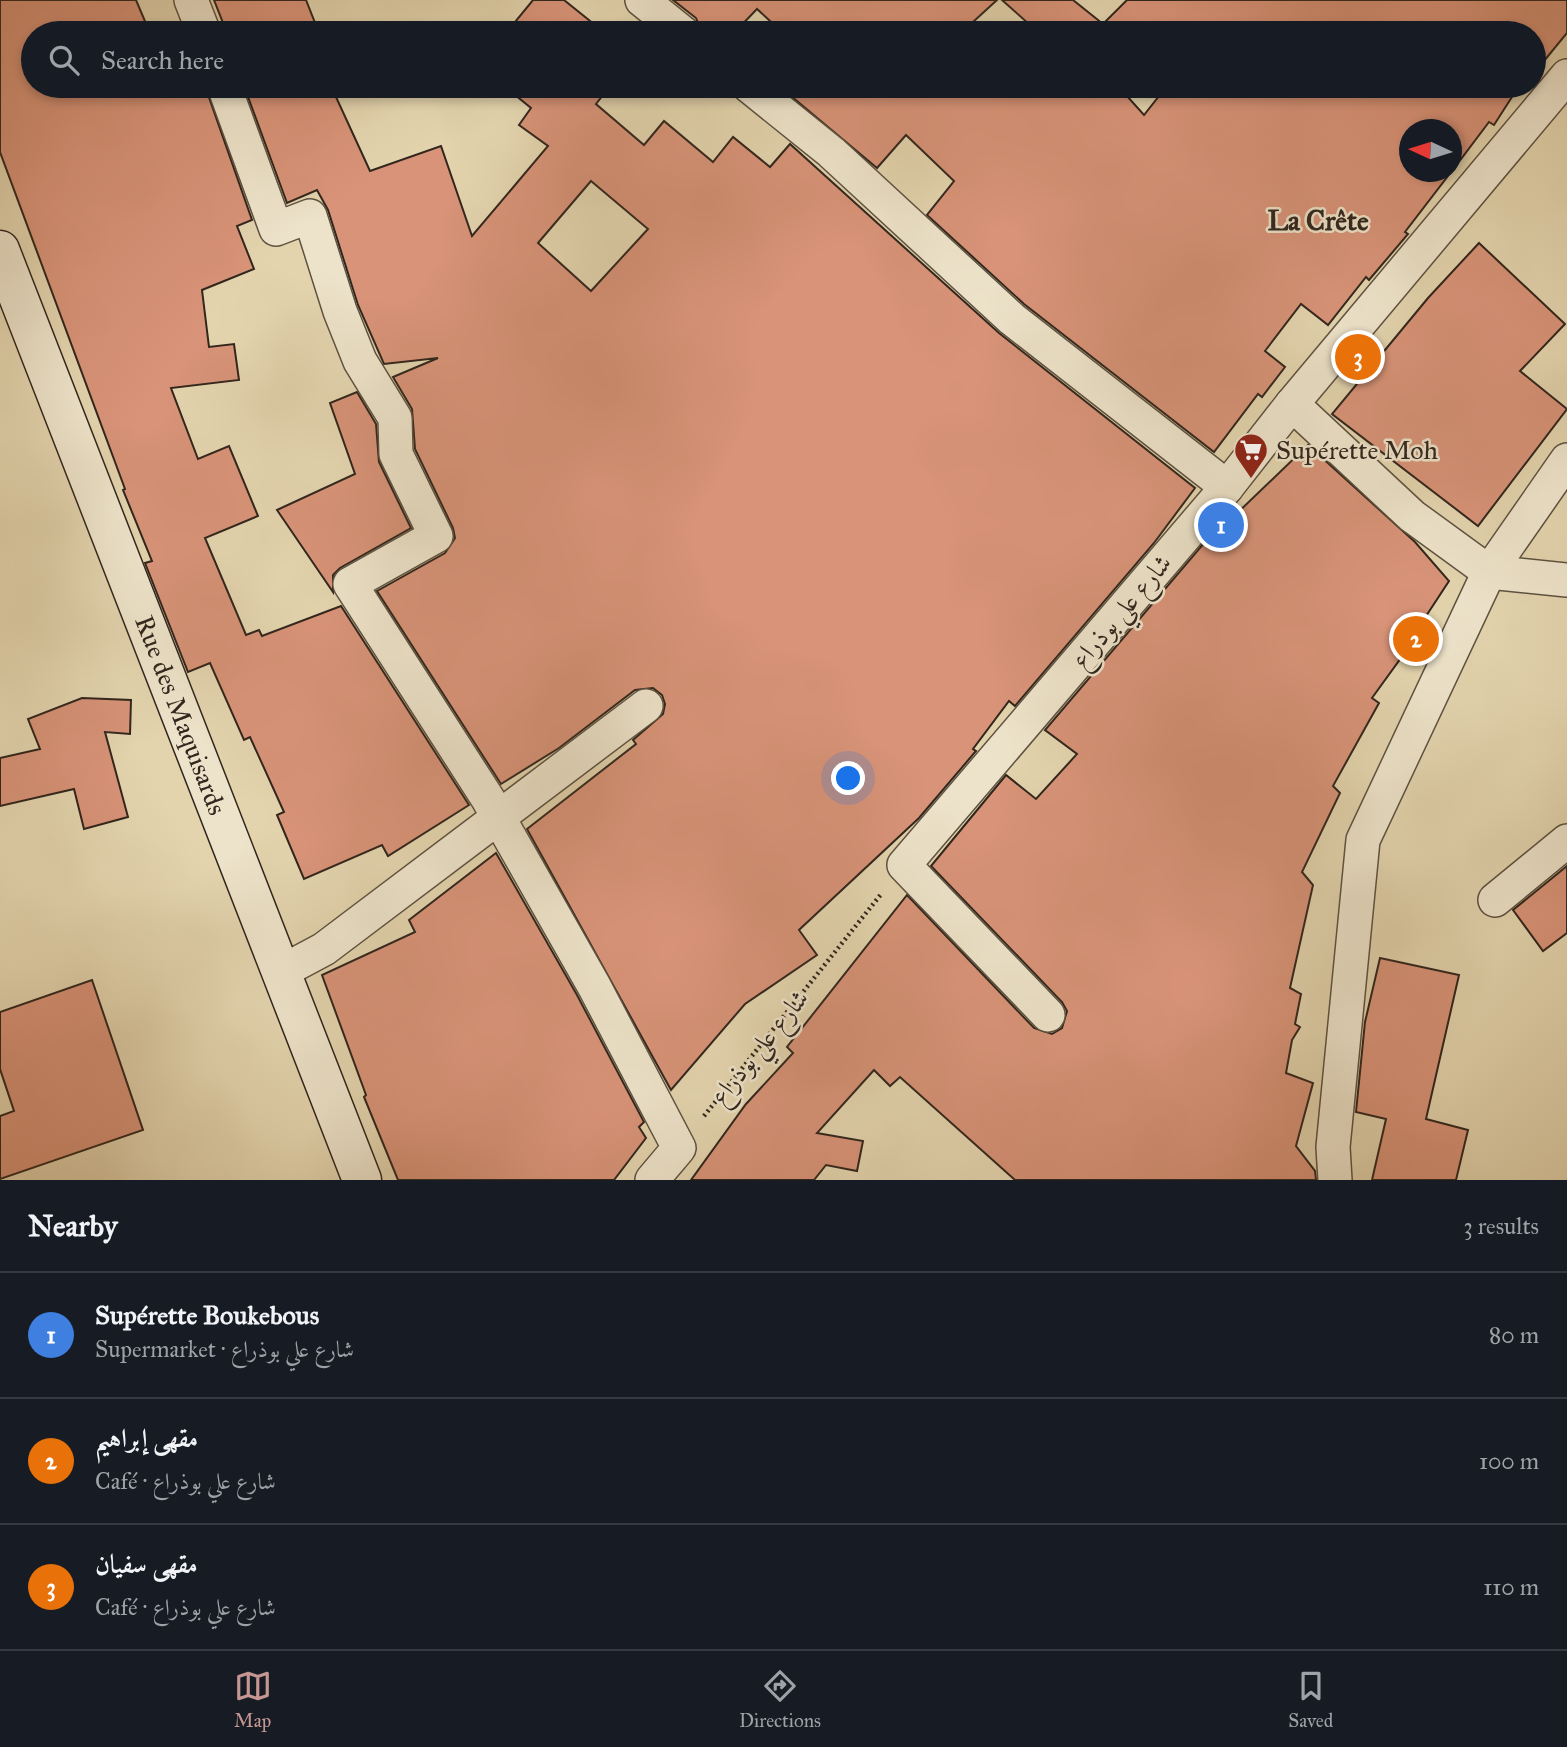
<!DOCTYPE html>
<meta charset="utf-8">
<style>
body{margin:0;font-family:"IM FELL Great Primer",Amiri,serif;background:#20242c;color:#f1f3f6}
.compass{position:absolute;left:1399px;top:119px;width:63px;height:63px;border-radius:50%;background:#171b24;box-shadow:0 4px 10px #0003;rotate:274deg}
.you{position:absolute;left:849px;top:779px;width:24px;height:24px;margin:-18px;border:5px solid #fff;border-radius:50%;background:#1a73e8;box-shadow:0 0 0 10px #1a73e833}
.badge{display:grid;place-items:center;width:46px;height:46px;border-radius:50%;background:#c59692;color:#fff;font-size:23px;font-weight:700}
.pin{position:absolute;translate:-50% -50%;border:4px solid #fff;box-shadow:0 2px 7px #0006}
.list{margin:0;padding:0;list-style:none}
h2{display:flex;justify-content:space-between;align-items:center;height:91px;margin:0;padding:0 28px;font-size:30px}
h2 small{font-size:23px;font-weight:400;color:#9ea1a6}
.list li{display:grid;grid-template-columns:46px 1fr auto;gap:21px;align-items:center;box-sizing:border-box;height:126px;padding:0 28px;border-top:2px solid #363941}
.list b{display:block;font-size:26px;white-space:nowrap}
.list p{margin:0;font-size:23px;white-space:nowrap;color:#9ea1a6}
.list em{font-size:23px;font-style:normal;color:#9ea1a6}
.icon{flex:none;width:38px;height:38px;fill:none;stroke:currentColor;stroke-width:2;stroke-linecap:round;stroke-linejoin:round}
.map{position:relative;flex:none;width:1567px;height:1180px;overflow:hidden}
.search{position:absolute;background:#171b24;box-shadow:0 4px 10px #0003;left:21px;right:21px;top:21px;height:77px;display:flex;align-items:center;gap:18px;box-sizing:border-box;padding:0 24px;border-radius:38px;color:#9ea1a6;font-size:26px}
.sheet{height:469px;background:#171b24}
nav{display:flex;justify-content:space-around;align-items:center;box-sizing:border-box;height:98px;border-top:2px solid #363941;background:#171b24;font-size:19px;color:#9ea1a6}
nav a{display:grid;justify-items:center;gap:4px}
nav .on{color:#c59692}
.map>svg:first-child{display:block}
.building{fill:#d89378;stroke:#31261d;stroke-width:2;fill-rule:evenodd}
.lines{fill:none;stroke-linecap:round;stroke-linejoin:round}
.minor-casing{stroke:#5e5241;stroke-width:36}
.secondary-casing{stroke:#31261d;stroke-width:41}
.path{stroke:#31261d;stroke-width:4.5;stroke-dasharray:2 3.5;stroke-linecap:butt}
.minor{stroke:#ede3ca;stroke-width:33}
.secondary{stroke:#ede3ca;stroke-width:38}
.labels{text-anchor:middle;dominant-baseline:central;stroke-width:5;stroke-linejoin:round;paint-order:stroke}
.poi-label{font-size:26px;fill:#31261d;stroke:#ede3ca;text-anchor:start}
.street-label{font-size:26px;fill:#31261d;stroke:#ede3ca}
.neighbourhood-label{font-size:28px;font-weight:bold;fill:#31261d;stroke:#ede3ca}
</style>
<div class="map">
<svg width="1567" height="1180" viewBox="0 0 1567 1180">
<rect width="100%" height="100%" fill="#e3d4ae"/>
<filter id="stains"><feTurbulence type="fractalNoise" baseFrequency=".00286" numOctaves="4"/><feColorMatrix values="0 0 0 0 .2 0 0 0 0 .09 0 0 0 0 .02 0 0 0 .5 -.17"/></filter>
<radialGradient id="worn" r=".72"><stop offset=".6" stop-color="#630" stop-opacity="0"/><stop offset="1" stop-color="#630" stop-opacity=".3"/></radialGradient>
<g class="building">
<path d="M0,0H136L150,33H33V86H205L252,220L237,226L254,269L202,290L209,347L234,344L239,380L171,388L198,459L229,446L258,516L205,538L246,635L259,630L262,636L341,606L469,805L388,856L382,845L304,879L277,815L284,812L250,737L244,740L210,663L188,672L145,563L152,561L123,490L125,489L0,152Z"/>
<path d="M214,0H306L319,33H227Z"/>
<path d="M533,0H564L605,33H506Z"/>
<path d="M673,0H997L961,33H783L757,9L734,33H702L696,18Z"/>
<path d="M1002,0H1073L1103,24L1127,0H1567V33L1544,61L1538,56L1534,63V33H1039Z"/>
<path d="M244,86H331L370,171L441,146L472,236L548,146L519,125L531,108L504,86H610L596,104L644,145L664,121L713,162L733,137L770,167L790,144L999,333L1195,488L1154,543L1015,706L1009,701L973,749L976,751L919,818L799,930L817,955L745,1004L671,1090L527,829L636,744L633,740L663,714L665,704L662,695L653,688L635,690L559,748L501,784L377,591L445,553L455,538L453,528L415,449L412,409L393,377L438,358L384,364L358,305L328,210L317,190L287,203ZM591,181L648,229L591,291L538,243Z"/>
<path d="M779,86H1118L1144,115L1167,86H1519L1494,125L1489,122L1452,171V130H1410V172H1451L1405,232L1408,234L1369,280L1366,277L1328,325L1301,304L1265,351L1285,367L1262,397L1258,394L1214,452L1024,304L927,215L954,181L906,135L877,168Z"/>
<path d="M1479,243L1565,324L1520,371L1567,409L1478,526L1332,414L1428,298Z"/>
<path d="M357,392L376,424L379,462L411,528L340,568L333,575V592L277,510L355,474L330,403Z"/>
<path d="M1308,445L1415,542L1449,581L1409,642L1411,644L1372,698L1379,703L1333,786L1340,793L1302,872L1313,885L1290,988L1301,994L1295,1024L1300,1027L1292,1040L1286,1073L1313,1083L1296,1146L1315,1171L1316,1180H1015L900,1077L890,1086L874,1070L817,1133L863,1141L857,1171L826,1165L814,1180H691L746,1104L793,1053L787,1047L907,895L1034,1028L1052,1034L1062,1028L1067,1011L1062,1002L931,866L1006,775L1036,799L1077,754L1045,730L1227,516L1231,519Z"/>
<path d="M82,698L131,700L130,734L105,732L128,817L84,829L74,789L0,806V758L40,749L28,719Z"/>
<path d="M496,853L577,995L644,1122L639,1127L646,1138L614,1180H398L364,1097L366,1095L322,975L415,932L409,920Z"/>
<path d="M1567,866V933L1543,951L1513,910Z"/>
<path d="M1380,958L1459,975L1426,1119L1468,1130L1456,1180H1372L1386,1119L1356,1112L1365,1022Z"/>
<path d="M92,980L143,1130L0,1179V1116L14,1111L0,1069V1012Z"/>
</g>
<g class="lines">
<g class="minor-casing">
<g id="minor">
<path d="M191,0L204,33"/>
<path d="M642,0L683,33"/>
<path d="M224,86L276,229L310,216L340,311L360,361L395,418L396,454L436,536L350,584L488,799L594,986L679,1148L652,1180"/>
<path d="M749,86L831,152L1012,319L1227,487"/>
<path d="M1292,404L1412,516L1489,572L1567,580"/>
<path d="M1495,900L1567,841"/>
<path d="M281,972L324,949L646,706"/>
<path d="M1048,1015L904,865L1227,487L1292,404L1567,76"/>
<path d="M1335,1180L1333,1147L1363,840L1489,572L1567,460"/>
</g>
</g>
<g class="secondary-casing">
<path id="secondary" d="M0,250L362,1180"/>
</g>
<path class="path" d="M704,1116L882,893"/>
<use href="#minor" class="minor"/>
<use href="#secondary" class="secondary"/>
</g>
<defs>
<g id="supermarket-pin" transform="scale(1.75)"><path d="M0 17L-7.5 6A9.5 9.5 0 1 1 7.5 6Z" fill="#8f2418" stroke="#ede3ca"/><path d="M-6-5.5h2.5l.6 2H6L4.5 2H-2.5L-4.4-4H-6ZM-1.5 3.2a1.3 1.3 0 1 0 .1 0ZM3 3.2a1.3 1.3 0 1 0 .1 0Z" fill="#fff"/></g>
</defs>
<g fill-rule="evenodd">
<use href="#supermarket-pin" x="1251" y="450"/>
</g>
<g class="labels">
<g class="poi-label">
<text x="1276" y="450">Supérette Moh</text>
</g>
<g class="street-label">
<text transform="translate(1121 611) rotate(-50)">شارع علي بوذراع</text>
<text transform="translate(181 715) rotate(69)">Rue des Maquisards</text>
<text transform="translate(759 1047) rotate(-51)">شارع علي بوذراع</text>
</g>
<g class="neighbourhood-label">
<text x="1318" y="220">La Crête</text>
</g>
</g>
<rect width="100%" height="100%" filter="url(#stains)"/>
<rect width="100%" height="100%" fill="url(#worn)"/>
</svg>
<svg class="compass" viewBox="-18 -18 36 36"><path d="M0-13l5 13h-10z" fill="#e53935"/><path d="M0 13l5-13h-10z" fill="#9ea1a6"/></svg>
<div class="you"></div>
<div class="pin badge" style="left:1221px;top:525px;background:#3f7fe0">1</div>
<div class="pin badge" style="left:1416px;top:639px;background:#e8710a">2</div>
<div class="pin badge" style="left:1358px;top:357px;background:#e8710a">3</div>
<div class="search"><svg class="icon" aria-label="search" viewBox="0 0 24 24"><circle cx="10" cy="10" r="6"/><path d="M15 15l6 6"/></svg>Search here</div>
</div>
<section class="sheet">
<h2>Nearby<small>3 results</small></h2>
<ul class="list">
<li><span class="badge" style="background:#3f7fe0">1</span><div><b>Supérette Boukebous</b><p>Supermarket · شارع علي بوذراع</p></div><em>80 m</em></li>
<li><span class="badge" style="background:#e8710a">2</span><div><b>مقهى إبراهيم</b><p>Café · شارع علي بوذراع</p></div><em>100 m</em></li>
<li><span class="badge" style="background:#e8710a">3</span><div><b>مقهى سفيان</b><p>Café · شارع علي بوذراع</p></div><em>110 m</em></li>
</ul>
</section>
<nav>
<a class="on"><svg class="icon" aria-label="map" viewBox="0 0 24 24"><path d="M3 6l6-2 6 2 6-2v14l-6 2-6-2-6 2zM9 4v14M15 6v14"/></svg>Map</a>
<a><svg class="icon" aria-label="directions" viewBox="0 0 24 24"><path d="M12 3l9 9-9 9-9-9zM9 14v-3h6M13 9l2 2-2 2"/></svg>Directions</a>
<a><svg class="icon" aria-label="saved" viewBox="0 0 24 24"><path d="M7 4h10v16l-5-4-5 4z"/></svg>Saved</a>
</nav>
